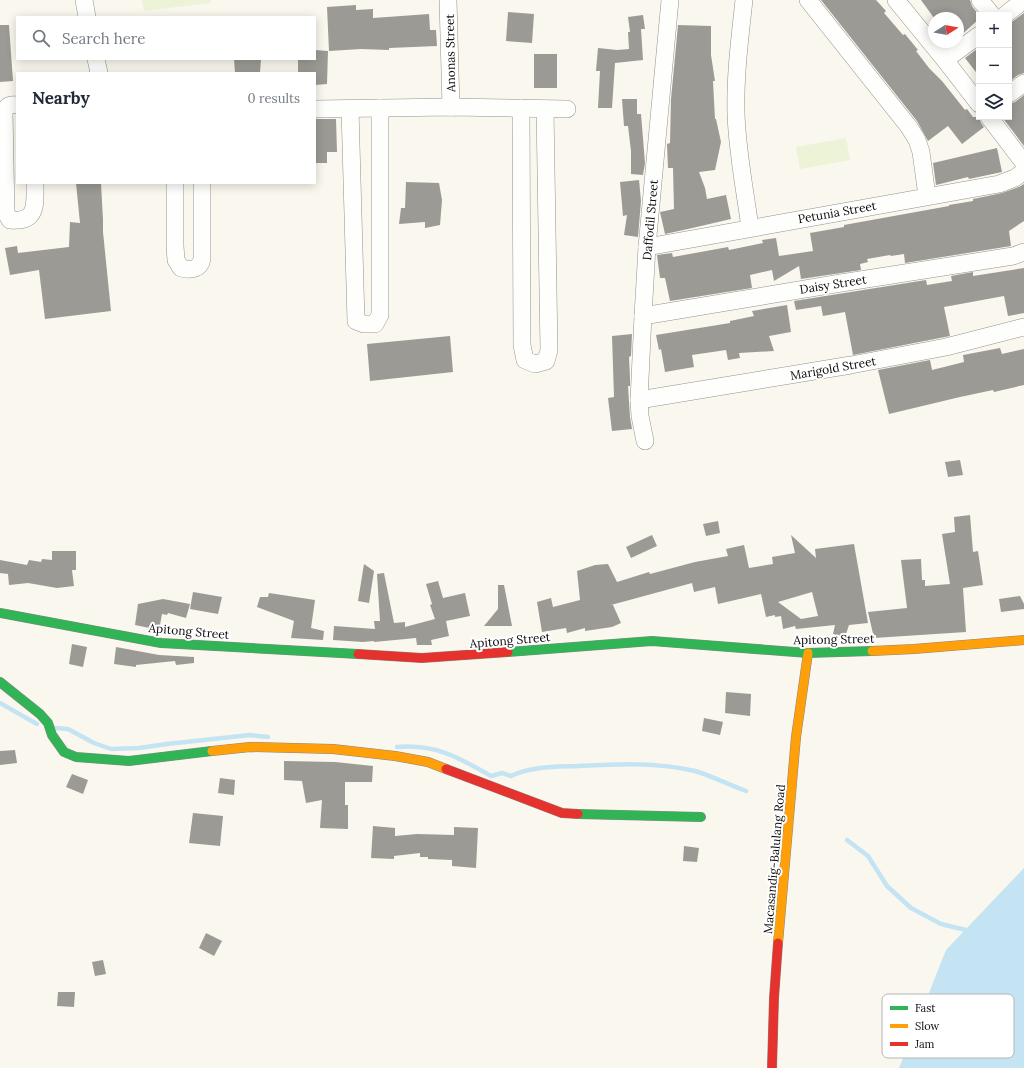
<!DOCTYPE html>
<meta charset="utf-8">
<style>
body{margin:0;font-family:Lora,serif;background:#f6f6f7;color:#1f2937}
.controls{position:absolute;right:12px;top:12px;display:grid;overflow:hidden;border-radius:0px;box-shadow:0 2px 10px #0003}
.controls button{width:36px;height:36px;display:grid;place-items:center;padding:0;border:0;border-bottom:1px solid #e0e1e3;background:#fff;color:#1f2937;font:20px sans-serif}
.compass{position:absolute;left:928px;top:12px;width:36px;height:36px;border-radius:50%;background:#fff;box-shadow:0 2px 10px #0003;rotate:79deg}
.list{margin:0;padding:0;list-style:none}
h2{display:flex;justify-content:space-between;align-items:center;height:52px;margin:0;padding:0 16px;font-size:17px}
h2 small{font-size:13px;font-weight:400;color:#747a83}
.icon{flex:none;width:22px;height:22px;fill:none;stroke:currentColor;stroke-width:2;stroke-linecap:round;stroke-linejoin:round}
.map{position:relative;flex:none;width:1024px;height:1068px;overflow:hidden}
.search{position:absolute;background:#fff;box-shadow:0 2px 10px #0003;left:16px;top:16px;width:300px;height:44px;display:flex;align-items:center;gap:10px;box-sizing:border-box;padding:0 14px;border-radius:0px;color:#747a83;font-size:15px}
.panel{position:absolute;background:#fff;box-shadow:0 2px 10px #0003;left:16px;top:72px;width:300px;height:112px;border-radius:0px}
.map>svg:first-child{display:block}
.pitch{fill:#ecf3d7}
.water{fill:#c4e4f4}
.lines{fill:none;stroke-linecap:round;stroke-linejoin:round}
.stream{stroke:#c4e4f4;stroke-width:4.5}
.building{fill:#9c9a94;fill-rule:evenodd}
.street-casing{stroke:#93918d;stroke-width:18}
.fast-casing{stroke:#898884;stroke-width:10}
.slow-casing{stroke:#898884;stroke-width:10}
.jam-casing{stroke:#898884;stroke-width:10}
.street{stroke:#fefefc;stroke-width:17}
.fast{stroke:#30b455;stroke-width:9}
.slow{stroke:#ff9f0a;stroke-width:9}
.jam{stroke:#e5322d;stroke-width:9}
.labels{text-anchor:middle;dominant-baseline:central;stroke-width:4;stroke-linejoin:round;paint-order:stroke}
.street-label{font-size:12px;fill:#0b0b0b;stroke:#fff}
.key{fill:#fff;stroke:#b6b6b6;stroke-width:1}
.key-label{font-size:11px;fill:#0b0b0b}
</style>
<div class="map">
<svg width="1024" height="1068" viewBox="0 0 1024 1068">
<rect width="100%" height="100%" fill="#faf7ee"/>
<g class="pitch">
<path d="M142,0H211V3L144,11Z"/>
<path d="M846,138L850,160L800,169L796,147Z"/>
</g>
<path class="water" d="M1024,868V1068H899L946,950Z"/>
<g class="lines">
<g class="stream">
<path d="M0,703L37,724"/>
<path d="M55,728L68,729L94,743L111,749L139,748L167,744L250,735L268,737"/>
<path d="M397,747C436,744 458,757 491,776L502,773L511,776C532,766 556,767 579,766C618,764 657,762 695,771C712,776 729,785 746,791"/>
<path d="M847,840L868,856L887,886L911,908L941,924L970,931"/>
</g>
</g>
<g class="building">
<path d="M821,0H876L886,11L884,13L903,35L905,34L918,50L916,51L929,68L942,81L965,110L967,109L973,117H979L981,123L984,127L962,144L948,126L928,141L917,121Z"/>
<path d="M921,0H970L972,6L979,15V19L958,38V18H934Z"/>
<path d="M356,5V10L373,9V18L429,14L430,30H436L437,46L389,48V50L361,49L329,51L327,7Z"/>
<path d="M508,12L534,14L532,43L506,41Z"/>
<path d="M1024,13V73L1018,75L1009,82V24Z"/>
<path d="M643,15L645,29H641L643,60L615,63L612,108H598L600,71H596L598,48L617,50L629,49L628,32H630L628,17Z"/>
<path d="M0,25H9L13,81L0,82Z"/>
<path d="M678,25L711,26V55L715,81H713L715,119H716L721,142L715,170L699,172L705,188L707,199L726,195L731,219L688,229L665,234L660,212L674,209L673,168H668L667,144L670,143L671,99Z"/>
<path d="M977,49L979,51V76L965,58Z"/>
<path d="M315,50L328,51L327,84L315,85V73H298V59H315Z"/>
<rect x="534" y="54" width="23" height="34"/>
<path d="M234,59H261L260,73H235Z"/>
<path d="M1024,95V146L1002,117H1009V104L1015,102Z"/>
<path d="M622,99H637V114H641L645,163L643,175L631,174V151L628,126H624Z"/>
<path d="M315,119H336L337,152H327V163H315Z"/>
<path d="M997,148L1002,172L969,179L968,177L936,185L933,163Z"/>
<path d="M639,180L641,201L638,237L624,235L627,215L623,216L620,182Z"/>
<path d="M406,182L439,183L442,200L440,225L425,228V222L399,224L401,208H405Z"/>
<path d="M76,183H101L103,220V232L111,311L45,319L39,270L10,275L5,248L17,246L18,253L69,247L70,222L80,223Z"/>
<path d="M1024,184V221L1009,231L1011,246L905,263L904,254L891,256L890,255L867,259L868,262L860,264L861,270L801,279L799,266L774,281L772,270L750,275L752,288L670,301L665,278H660L657,255L672,253L673,257L728,247L729,250L763,243L762,240L776,238L779,256L813,251L810,233L844,227V225L949,206V205L973,201V199L1002,193L1019,187Z"/>
<path d="M1024,268V313L1008,316L1004,296L944,307L950,336L853,355L845,312L823,316L821,306L796,310L794,301L926,280L927,285L952,281L951,276L973,272V276Z"/>
<path d="M787,305L791,332L769,336L774,351L739,353L740,358L728,360L726,350L692,355L694,367L665,372L661,349L659,350L656,335L730,323V321L754,316L752,311Z"/>
<path d="M632,334L631,356L629,357L630,378V386H628L630,417L632,429L612,431L608,398L614,397L612,336Z"/>
<path d="M450,336L453,372L370,381L367,344Z"/>
<path d="M1000,348L1002,354L1024,349V385L994,392L993,390L960,397L889,414L878,370L930,360L932,370L964,362L963,355Z"/>
<path d="M960,460L963,475L948,477L945,462Z"/>
<path d="M970,515L973,552L978,551L983,585L963,588L966,632L874,638L868,612L907,608L901,560L921,559L922,580H925V586L950,584L942,534L955,532L954,517Z"/>
<path d="M718,521L720,533L706,536L703,524Z"/>
<path d="M652,535L657,546L631,558L626,547Z"/>
<path d="M791,535L816,558L815,549L854,544L868,623L849,625L845,637L833,634L835,625L796,629L795,626L783,629L781,616L775,617V615L766,617L761,594L718,604L715,587L694,592L692,583L611,605H613L621,623L612,627L585,631V628L567,633L566,628L542,632L537,602L551,598L553,607L580,600L577,571L595,565L608,564L617,582L649,572L650,574L695,562L728,556L726,549L744,545L749,568L773,564L772,557L795,553ZM812,592L818,616L801,619L778,602Z"/>
<path d="M52,551H76V570H72L74,586L57,588L28,583L9,585L8,574L0,573V560L27,565L29,560L41,562L42,559L52,560Z"/>
<path d="M364,564L374,571L369,603L358,601Z"/>
<path d="M384,573L394,623L405,622V627L435,619L430,605L432,604L426,584L438,581L443,598L465,593L470,616L446,621L449,636L431,640L432,645H417L416,638L374,642V641L363,642L333,640L334,626L375,629L374,621H380L377,574Z"/>
<path d="M498,585H504L512,626H484L498,609Z"/>
<path d="M193,592L222,597L218,614L190,609Z"/>
<path d="M269,593L315,600L311,628L324,631L323,640L291,638L294,621L257,607L260,597H268Z"/>
<path d="M1020,596L1024,604V609L1001,612L999,599Z"/>
<path d="M163,599L190,604L186,618L168,613L167,615L162,614L159,630L135,625L138,604Z"/>
<path d="M72,644L87,647L83,667L69,664Z"/>
<path d="M116,647L159,655L194,657V663L176,665L175,661L136,665V667L114,664Z"/>
<path d="M726,692L751,694L750,716L725,713Z"/>
<path d="M704,718L723,722L720,735L702,731Z"/>
<path d="M15,750L17,763L0,765V751Z"/>
<path d="M284,761L335,762L373,766L372,782H345V805H348V829L320,828L322,800L306,803L302,781L284,780Z"/>
<path d="M72,774L88,780L83,794L66,787Z"/>
<path d="M220,778L235,780L234,795L218,793Z"/>
<path d="M193,813L223,816L220,846L189,843Z"/>
<path d="M373,826L395,828V836L417,834L454,835V827L478,828L476,868L452,866V860L428,859V857H420V853L394,856V859L371,858Z"/>
<path d="M684,846L699,848L697,862L683,861Z"/>
<path d="M206,933L222,941L214,956L199,948Z"/>
<path d="M103,960L106,974L95,976L92,962Z"/>
<path d="M58,992H75L74,1007L57,1006Z"/>
</g>
<g class="lines">
<g class="street-casing">
<g id="street">
<path d="M84,0L87,17"/>
<path d="M448,0L451,107"/>
<path d="M744,0C740,37 735,75 736,113C737,151 745,190 750,228"/>
<path d="M808,0L909,127L917,140L921,152L927,196"/>
<path d="M896,0L945,60L979,104"/>
<path d="M980,0L992,15"/>
<path d="M1005,15L1024,0"/>
<path d="M96,59L99,73"/>
<path d="M945,60L979,35"/>
<path d="M1009,94L1024,83"/>
<path d="M17,105C10,104 7,105 4,112L6,213L10,220C38,223 35,204 35,183"/>
<path d="M521,108L522,345L525,360L535,364L546,361L549,350L545,109"/>
<path d="M315,109L451,107L567,109"/>
<path d="M350,109L356,321L364,324H375L380,315V108"/>
<path d="M989,117L1024,163"/>
<path d="M175,183V246L176,260L181,268C191,271 200,269 202,259V183"/>
<path d="M647,247L999,184L1015,178L1024,171"/>
<path d="M643,316L841,283L1013,256L1024,252"/>
<path d="M639,400L851,365L946,347L1024,327"/>
<path d="M645,441L640,416L639,400L643,316L647,247L670,0"/>
</g>
</g>
<g class="fast-casing">
<g id="fast">
<path d="M0,613L161,643L358,654"/>
<path d="M508,652L652,641L808,653L872,651"/>
<path d="M0,682L40,714L48,723L52,735L64,752L76,757L129,761L212,751"/>
<path d="M578,814L701,817"/>
</g>
</g>
<g class="slow-casing">
<g id="slow">
<path d="M872,651L914,649L1024,640"/>
<path d="M212,751L250,747L333,749L395,756L428,762L446,769"/>
<path d="M778,943L796,737L808,653"/>
</g>
</g>
<g class="jam-casing">
<g id="jam">
<path d="M358,654L422,658L508,652"/>
<path d="M446,769L562,813L578,814"/>
<path d="M772,1068L774,998L778,943"/>
</g>
</g>
<use href="#street" class="street"/>
<use href="#fast" class="fast"/>
<use href="#slow" class="slow"/>
<use href="#jam" class="jam"/>
</g>
<g class="labels">
<g class="street-label">
<text transform="translate(450 53) rotate(-91)">Anonas Street</text>
<text transform="translate(837 212) rotate(-10)">Petunia Street</text>
<text transform="translate(650 220) rotate(-85)">Daffodil Street</text>
<text transform="translate(833 284) rotate(-9)">Daisy Street</text>
<text transform="translate(833 368) rotate(-10)">Marigold Street</text>
<text transform="translate(189 631) rotate(5)">Apitong Street</text>
<text transform="translate(834 639) rotate(-1)">Apitong Street</text>
<text transform="translate(510 640) rotate(-5)">Apitong Street</text>
<text transform="translate(774 859) rotate(-85)">Macasandig-Balulang Road</text>
</g>
</g>
<rect x="882" y="994" width="132" height="64" rx="6" class="key"/>
<rect x="890" y="1006" width="18" height="4" fill="#30b455"/>
<rect x="890" y="1024" width="18" height="4" fill="#ff9f0a"/>
<rect x="890" y="1042" width="18" height="4" fill="#e5322d"/>
<g class="key-label">
<text x="915" y="1012">Fast</text>
<text x="915" y="1030">Slow</text>
<text x="915" y="1048">Jam</text>
</g>
</svg>
<div class="controls">
<button>+</button>
<button>−</button>
<button><svg class="icon" aria-label="layers" viewBox="0 0 24 24"><path d="M12 4l9 5-9 5-9-5zM3 14l9 5 9-5"/></svg></button>
</div>
<svg class="compass" viewBox="-18 -18 36 36"><path d="M0-13l5 13h-10z" fill="#e53935"/><path d="M0 13l5-13h-10z" fill="#747a83"/></svg>
<div class="search"><svg class="icon" aria-label="search" viewBox="0 0 24 24"><circle cx="10" cy="10" r="6"/><path d="M15 15l6 6"/></svg>Search here</div>
<section class="panel">
<h2>Nearby<small>0 results</small></h2>
<ul class="list">
</ul>
</section>
</div>
